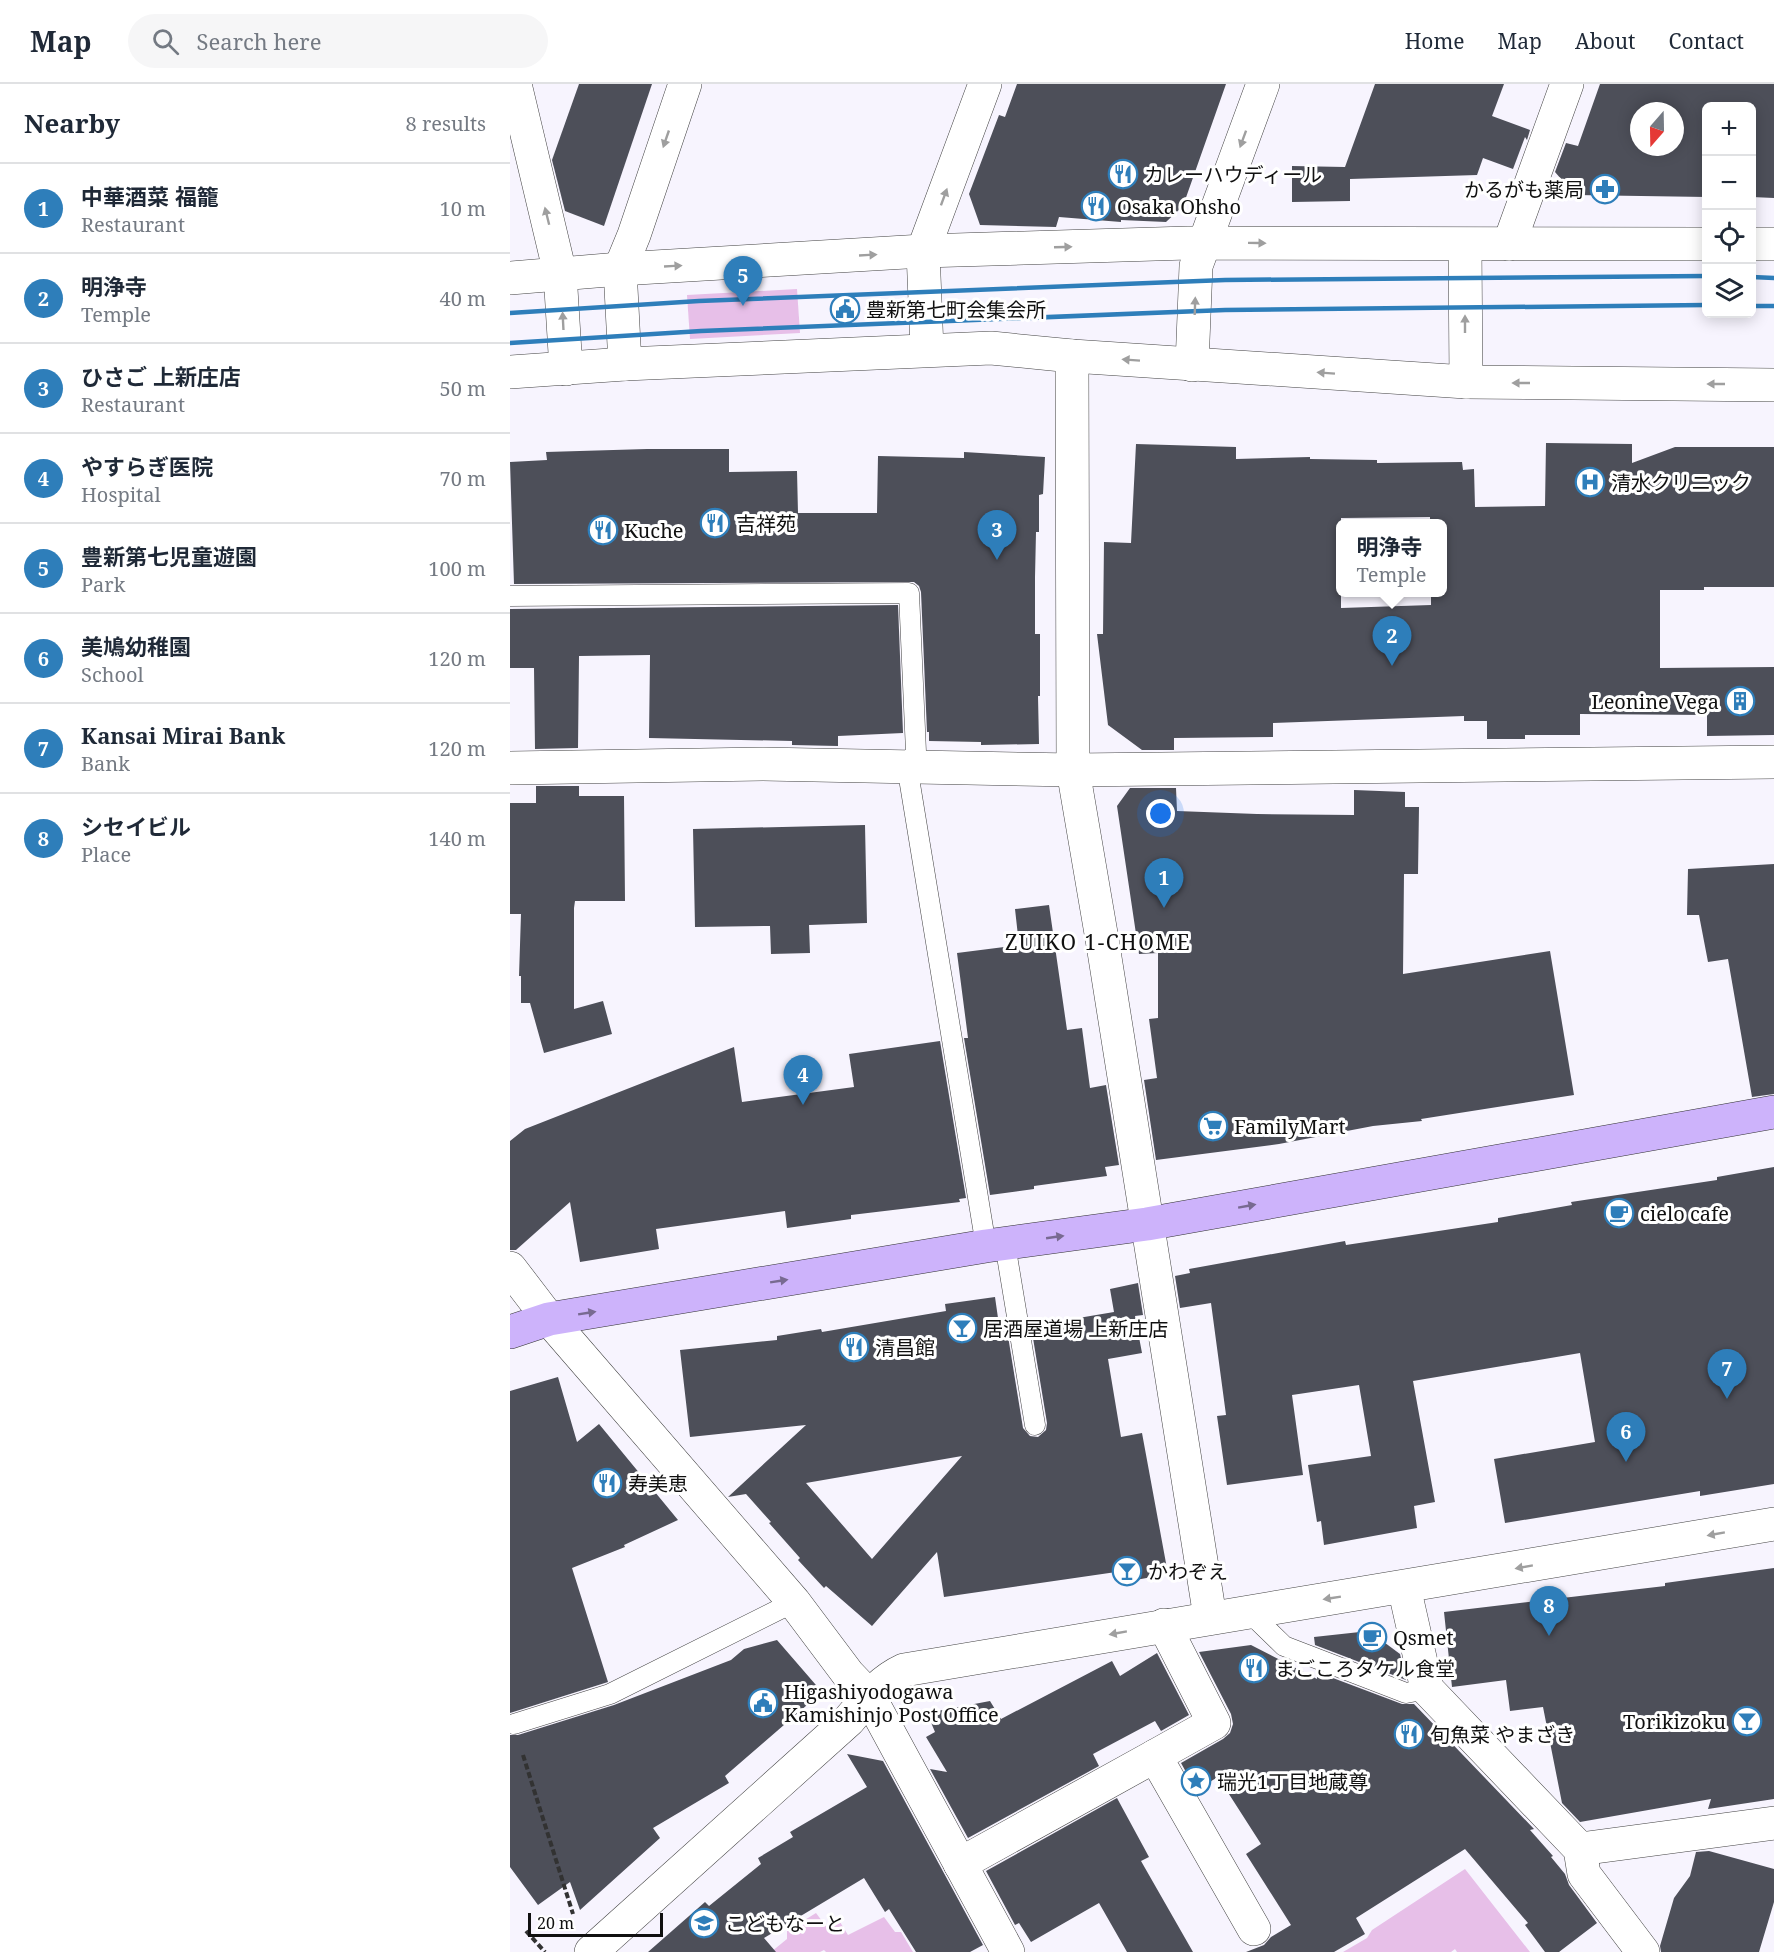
<!DOCTYPE html>
<meta charset="utf-8">
<style>
body{margin:0;font-family:"Noto Serif","Noto Sans JP",serif;background:#f6f6f7;color:#1f2937}
.controls{position:absolute;right:18px;top:18px;display:grid;overflow:hidden;border-radius:9px;box-shadow:0 3px 15px #0003}
.controls button{width:54px;height:54px;display:grid;place-items:center;padding:0;border:0;border-bottom:2px solid #e0e1e3;background:#fff;color:#1f2937;font:30px sans-serif}
.compass{position:absolute;left:1120px;top:18px;width:54px;height:54px;border-radius:50%;background:#fff;box-shadow:0 3px 15px #0003;rotate:200deg}
.scale{position:absolute;left:18px;bottom:15px;width:135px;box-sizing:border-box;padding-left:6px;border:3px solid #101010;border-top:0;font-size:16px;line-height:21px;white-space:nowrap;color:#101010;-webkit-text-stroke:4px #fff;paint-order:stroke}
.you{position:absolute;left:651px;top:730px;width:21px;height:21px;margin:-15px;border:4px solid #fff;border-radius:50%;background:#1a73e8;box-shadow:0 0 0 9px #1a73e833}
.badge{display:grid;place-items:center;width:39px;height:39px;border-radius:50%;background:#2e7eba;color:#fff;font-size:20px;font-weight:700}
.pin{position:absolute;translate:-50% -50px;filter:drop-shadow(0 2px 3px #0008)}
.pin::after{content:'';position:absolute;top:32px;width:21px;height:18px;background:inherit;clip-path:polygon(0 0,100% 0,50% 100%)}
.popup{position:absolute;left:826px;top:435px;width:111px;height:78px;box-sizing:border-box;display:grid;place-content:center;border-radius:9px;background:#fff;filter:drop-shadow(0 2px 4px #0005);font-size:20px;white-space:nowrap;color:#747a83}
.popup b{font-size:22px;color:#1f2937}
.popup::after{content:'';position:absolute;left:50%;top:100%;margin-left:-12px;border:12px solid transparent;border-top-color:#fff}
.list{margin:0;padding:0;list-style:none}
h2{display:flex;justify-content:space-between;align-items:center;height:78px;margin:0;padding:0 24px;font-size:26px}
h2 small{font-size:20px;font-weight:400;color:#747a83}
.list li{display:grid;grid-template-columns:39px 1fr auto;gap:18px;align-items:center;box-sizing:border-box;height:90px;padding:0 24px;border-top:2px solid #e0e1e3}
.list b{display:block;font-size:22px;white-space:nowrap}
.list p{margin:0;font-size:20px;white-space:nowrap;color:#747a83}
.list em{font-size:20px;font-style:normal;color:#747a83}
.icon{flex:none;width:33px;height:33px;fill:none;stroke:currentColor;stroke-width:2;stroke-linecap:round;stroke-linejoin:round}
.map{position:relative;flex:none;width:1264px;height:1868px;overflow:hidden}
header{display:flex;align-items:center;gap:36px;box-sizing:border-box;height:84px;padding:0 30px;background:#fff;border-bottom:2px solid #e0e1e3}
header strong{font-size:28px}
nav{display:flex;gap:33px;margin-inline-start:auto;font-size:21px}
.search{width:420px;height:54px;background:#f6f6f7;display:flex;align-items:center;gap:15px;box-sizing:border-box;padding:0 21px;border-radius:33px;color:#747a83;font-size:22px}
main{display:flex}
aside{flex:1;background:#fff}
.map>svg:first-child{display:block}
.green{fill:#e7bfe8}
.building{fill:#4d4f59;fill-rule:evenodd}
.lines{fill:none;stroke-linecap:round;stroke-linejoin:round}
.lane-casing{stroke:#434343;stroke-width:21}
.street-casing{stroke:#434343;stroke-width:34}
.secondary-casing{stroke:#323232;stroke-width:34}
.path{stroke:#323232;stroke-width:4;stroke-dasharray:6 3;stroke-linecap:butt}
.lane{stroke:#fff;stroke-width:20}
.street{stroke:#fff;stroke-width:33}
.secondary{stroke:#cdb3fb;stroke-width:33}
.rail{stroke:#2e7eba;stroke-width:4.5}
.oneway{fill:#9f9f9f}
.oneway2{fill:#786a91}
.labels{text-anchor:middle;dominant-baseline:central;stroke-width:6;stroke-linejoin:round;paint-order:stroke}
.poi-label{font-size:20px;fill:#101010;stroke:#fff;text-anchor:start}
.neighbourhood-label{font-size:21px;letter-spacing:1.5px;fill:#101010;stroke:#fff}
</style>
<header>
<strong>Map</strong>
<div class="search"><svg class="icon" aria-label="search" viewBox="0 0 24 24"><circle cx="10" cy="10" r="6"/><path d="M15 15l6 6"/></svg>Search here</div>
<nav><a>Home</a><a>Map</a><a>About</a><a>Contact</a></nav>
</header>
<main>
<aside>
<h2>Nearby<small>8 results</small></h2>
<ul class="list">
<li><span class="badge">1</span><div><b>中華酒菜 福籠</b><p>Restaurant</p></div><em>10 m</em></li>
<li><span class="badge">2</span><div><b>明浄寺</b><p>Temple</p></div><em>40 m</em></li>
<li><span class="badge">3</span><div><b>ひさご 上新庄店</b><p>Restaurant</p></div><em>50 m</em></li>
<li><span class="badge">4</span><div><b>やすらぎ医院</b><p>Hospital</p></div><em>70 m</em></li>
<li><span class="badge">5</span><div><b>豊新第七児童遊園</b><p>Park</p></div><em>100 m</em></li>
<li><span class="badge">6</span><div><b>美鳩幼稚園</b><p>School</p></div><em>120 m</em></li>
<li><span class="badge">7</span><div><b>Kansai Mirai Bank</b><p>Bank</p></div><em>120 m</em></li>
<li><span class="badge">8</span><div><b>シセイビル</b><p>Place</p></div><em>140 m</em></li>
</ul>
</aside>
<div class="map">
<svg width="1264" height="1868" viewBox="0 0 1264 1868">
<rect width="100%" height="100%" fill="#f7f4fe"/>
<g class="green">
<path d="M287,205L290,249L180,255L177,211Z"/>
<path d="M955,1785L1020,1868H947L945,1865L941,1868H833L857,1854L862,1846Z"/>
<path d="M306,1829L318,1845L330,1838L338,1851L374,1833L385,1848H391L403,1868H316L314,1866L310,1868H261L277,1855V1847Z"/>
</g>
<g class="building">
<path d="M69,0H142L94,142L55,127L42,76Z"/>
<path d="M507,0H716L673,122L656,138L611,136V138L549,133L546,143L470,141L459,110L489,31L495,33Z"/>
<path d="M865,0H994L982,32L1020,46L1017,56L1015,53L1003,85L973,74L967,91L840,95V117L782,118V82L835,83Z"/>
<path d="M1090,0H1264V114L1242,113V22H1197V113L1065,111L1045,88L1056,59L1068,62ZM1129,27H1165V63H1129Z"/>
<path d="M1036,359L1122,360V379L1165,363H1264V503H1194V506H1150V584L1264,583V651L1197,652V631L1070,630V651H1015V655H977V637H954V632L763,639V653L664,654V666H632L598,641L587,550H593L594,458L621,459L626,360L726,363V375L800,373V375L867,376V379L952,378L953,386L964,385L965,423L1035,422ZM920,433V440H933V508H921V521L831,524V434Z"/>
<path d="M137,365H219V388L287,387L288,429H367L368,372L454,374V368L535,373L533,410L529,411V448H526L525,493V550H530V612H528L529,660L471,661V658L419,657V648H417L411,508L409,502L404,498L4,500L0,378L37,376L36,368Z"/>
<path d="M388,521L393,649L328,652V662L282,661V657L139,654L140,571L69,572L68,664L25,665L24,584H0V525Z"/>
<path d="M26,702H69V712H114L115,817H65L64,824V925L93,917L102,950L34,969L20,919H11V892H9L11,830H0V719H26Z"/>
<path d="M620,704H666L667,727L747,730L844,731V706L895,708V723H909L908,790H894L893,890L1040,867L1064,1011L911,1035L912,1037L863,1042L769,1060L646,1076L634,996L647,994L639,935L648,934V869L629,870L607,722Z"/>
<path d="M355,741L357,839L299,841L300,869L261,870L260,842L185,843L183,745Z"/>
<path d="M1264,780V1010L1242,1013L1218,875L1198,878L1189,831H1177L1178,785Z"/>
<path d="M539,821L557,946L572,944L580,1004L596,1001L609,1081L595,1083L597,1092L524,1102V1105L480,1111L454,954H458L447,869L509,861L505,825Z"/>
<path d="M430,957L456,1114L449,1115L450,1118L341,1131V1135L277,1144L275,1127L146,1145L149,1165L70,1178L60,1118L6,1166H0V1057L15,1045L224,963L232,1018L344,1003L339,970Z"/>
<path d="M1264,1083V1400L1190,1412V1407L995,1439L984,1375L1085,1358L1070,1269L903,1297L925,1418L904,1422L907,1444L814,1461L811,1437L807,1438L798,1381L861,1372L849,1301L782,1311L793,1391L717,1401L707,1332L716,1331L701,1219L670,1224L665,1192L680,1189L679,1185L835,1157L836,1161L988,1138V1134L1062,1121L1061,1118L1207,1096V1093Z"/>
<path d="M628,1199L633,1231L625,1232L632,1269L598,1275L611,1353L632,1349L658,1490L615,1498L613,1487L434,1513L427,1468L362,1542L316,1502L314,1504L288,1476L290,1474L259,1439L261,1438L236,1410L218,1413L296,1341L180,1353L170,1266L267,1256V1252L311,1245L312,1248L436,1227L435,1220L485,1213L490,1248L497,1246L513,1344L520,1352L528,1353L536,1346L537,1339L521,1242L604,1228L600,1205ZM452,1372L362,1475L296,1399Z"/>
<path d="M48,1293L67,1358L89,1340L168,1436L114,1461L115,1463L62,1484L98,1598L0,1629V1307Z"/>
<path d="M1264,1484V1715L1198,1725L1201,1715L1070,1738L1052,1719L1033,1623L1000,1627L996,1596L942,1603L934,1528L1155,1502V1499Z"/>
<path d="M859,1547L890,1570L896,1596L805,1561L804,1553Z"/>
<path d="M267,1556L312,1608L215,1692L219,1699L143,1744L150,1754L70,1826L60,1798L28,1821L0,1783V1651H8L104,1621L221,1576L234,1565Z"/>
<path d="M741,1561L807,1595V1588L892,1620H904L1024,1745L1020,1746L1043,1772L1041,1773L1055,1790L1059,1801L1087,1839L1049,1868H1035L1015,1841L1018,1839L955,1765L846,1834L855,1850L824,1868H736L754,1861L761,1853L781,1841L736,1770L751,1760L708,1693L686,1706L671,1679L713,1655L720,1649L723,1640L721,1630L689,1568Z"/>
<path d="M647,1569L679,1631L651,1647L645,1637L583,1670L589,1682L458,1754L420,1685L437,1688L416,1653L425,1648L417,1629L480,1617L491,1635L602,1577L610,1592Z"/>
<path d="M337,1670L373,1677L473,1861L460,1868H406L379,1825L375,1828L354,1794L254,1854L266,1868H138L195,1818L199,1822L251,1780L248,1774L283,1753L280,1748L357,1703Z"/>
<path d="M607,1714L639,1773L631,1777L683,1868H617L589,1819L521,1858L509,1839L505,1841L476,1787Z"/>
<path d="M1199,1767L1264,1785V1818L1249,1868H1151L1150,1862L1164,1814L1180,1792L1186,1768Z"/>
</g>
<g class="lines">
<g class="lane-casing">
<g id="lane">
<path d="M0,512L399,509L406,668L397,682L476,1162"/>
<path d="M495,1160L525,1341"/>
<path d="M738,1527L774,1562L896,1609L917,1605"/>
<path d="M4,1640L100,1610L284,1518"/>
</g>
</g>
<g class="street-casing">
<g id="street">
<path d="M5,0L50,189L56,285"/>
<path d="M999,160L1057,0"/>
<path d="M1242,160H1264"/>
<path d="M955,161L956,298"/>
<path d="M0,194L110,185L413,167L678,159L1196,160"/>
<path d="M417,266L413,167L475,0"/>
<path d="M562,272L563,686L593,861L700,1533"/>
<path d="M115,280L110,185L124,151L175,0"/>
<path d="M682,281L686,182L753,0"/>
<path d="M0,288L115,280L481,264L562,272L956,298L1264,301"/>
<path d="M0,684L253,680L563,686L1264,678"/>
<path d="M0,1184L39,1235L284,1518L338,1590L359,1612L498,1868"/>
<path d="M894,1503L917,1605L1070,1765L1074,1790L1133,1868"/>
<path d="M654,1541L704,1639L645,1672L744,1845"/>
<path d="M1070,1765L1264,1739"/>
<path d="M450,1780L645,1672"/>
<path d="M81,1868L339,1636C356,1616 370,1597 394,1586L1264,1440"/>
</g>
</g>
<g class="secondary-casing">
<path id="secondary" d="M0,1248L39,1235L476,1162L637,1140L1264,1028"/>
</g>
<g class="path">
<path d="M13,1671L63,1830"/>
<path d="M16,1847L35,1868"/>
</g>
<use href="#lane" class="lane"/>
<use href="#street" class="street"/>
<use href="#secondary" class="secondary"/>
<g class="rail">
<path d="M1242,193L1264,194"/>
<path d="M1242,222H1264"/>
<path d="M0,229L189,217L715,196L1196,192"/>
<path d="M0,259L191,247L715,226L1196,221"/>
</g>
</g>
<defs><path id="oneway-solid" d="M-6-.8H1V-3.2L6.5 0L1 3.2V.8H-6Z" transform="scale(1.5)"/></defs>
<g class="oneway">
<use href="#oneway-solid" transform="translate(156 55) rotate(109)"/>
<use href="#oneway-solid" transform="translate(733 55) rotate(110)"/>
<use href="#oneway-solid" transform="translate(434 113) rotate(-70)"/>
<use href="#oneway-solid" transform="translate(37 132) rotate(-104)"/>
<use href="#oneway-solid" transform="translate(747 159) rotate(1)"/>
<use href="#oneway-solid" transform="translate(553 163) rotate(-2)"/>
<use href="#oneway-solid" transform="translate(358 171) rotate(-3)"/>
<use href="#oneway-solid" transform="translate(163 182) rotate(-3)"/>
<use href="#oneway-solid" transform="translate(685 222) rotate(-88)"/>
<use href="#oneway-solid" transform="translate(53 237) rotate(-93)"/>
<use href="#oneway-solid" transform="translate(955 240) rotate(-90)"/>
<use href="#oneway-solid" transform="translate(621 276) rotate(-176)"/>
<use href="#oneway-solid" transform="translate(816 289) rotate(-176)"/>
<use href="#oneway-solid" transform="translate(1011 299) rotate(-180)"/>
<use href="#oneway-solid" transform="translate(1206 300) rotate(-180)"/>
<use href="#oneway-solid" transform="translate(1206 1450) rotate(170)"/>
<use href="#oneway-solid" transform="translate(1014 1483) rotate(170)"/>
<use href="#oneway-solid" transform="translate(822 1514) rotate(171)"/>
<use href="#oneway-solid" transform="translate(608 1549) rotate(170)"/>
</g>
<g class="oneway2">
<use href="#oneway-solid" transform="translate(737 1122) rotate(-10)"/>
<use href="#oneway-solid" transform="translate(545 1153) rotate(-8)"/>
<use href="#oneway-solid" transform="translate(269 1197) rotate(-9)"/>
<use href="#oneway-solid" transform="translate(77 1229) rotate(-9)"/>
</g>
<defs>
<g id="restaurant-ring" transform="scale(1.5)"><circle r="9.5" fill="#fff" stroke="#2e7eba" stroke-width="1.5"/><path d="M-5-6h1v4h1v-4h1v4h1v-4h1v5L-1.5 .5V6h-2V.5L-5-1ZM5-6V6H3V1.5H1.5Q1.5-4 5-6Z" fill="#2e7eba"/></g>
<g id="pharmacy-ring" transform="scale(1.5)"><circle r="9.5" fill="#fff" stroke="#2e7eba" stroke-width="1.5"/><path d="M-2-6h4v4h4v4h-4v4h-4v-4h-4v-4h4Z" fill="#2e7eba"/></g>
<g id="civic-ring" transform="scale(1.5)"><circle r="9.5" fill="#fff" stroke="#2e7eba" stroke-width="1.5"/><path d="M-.6-6.5H3V-4.5H.6V-3L4-1V1h2V6H-6V1h2V-1L-.6-3ZM-1.2 2.5V6h2.4V2.5Z" fill="#2e7eba"/></g>
<g id="hospital-ring" transform="scale(1.5)"><circle r="9.5" fill="#fff" stroke="#2e7eba" stroke-width="1.5"/><path d="M-5-5h3v3.5h4V-5h3V5h-3V1.5h-4V5h-3Z" fill="#2e7eba"/></g>
<g id="building-ring" transform="scale(1.5)"><circle r="9.5" fill="#fff" stroke="#2e7eba" stroke-width="1.5"/><path d="M-4-6H4V6H1V3H-1V6H-4ZM-2.5-4.3h1.7v1.8h-1.7ZM.8-4.3h1.7v1.8H.8ZM-2.5-1h1.7V.8h-1.7ZM.8-1h1.7V.8H.8Z" fill="#2e7eba"/></g>
<g id="supermarket-ring" transform="scale(1.5)"><circle r="9.5" fill="#fff" stroke="#2e7eba" stroke-width="1.5"/><path d="M-6-5.5h2.5l.6 2H6L4.5 2H-2.5L-4.4-4H-6ZM-1.5 3.2a1.3 1.3 0 1 0 .1 0ZM3 3.2a1.3 1.3 0 1 0 .1 0Z" fill="#2e7eba"/></g>
<g id="cafe-ring" transform="scale(1.5)"><circle r="9.5" fill="#fff" stroke="#2e7eba" stroke-width="1.5"/><path d="M-5.5-4.5H6V0H3Q3 3.5 0 3.5H-2.5Q-5.5 3.5-5.5 0ZM3-3.2v2h1.7v-2ZM-6 4.5H4V6H-6Z" fill="#2e7eba"/></g>
<g id="bar-ring" transform="scale(1.5)"><circle r="9.5" fill="#fff" stroke="#2e7eba" stroke-width="1.5"/><path d="M-6-5H6L.8 .8V4.5H3.5V6h-7V4.5H-.8V.8Z" fill="#2e7eba"/></g>
<g id="sight-ring" transform="scale(1.5)"><circle r="9.5" fill="#fff" stroke="#2e7eba" stroke-width="1.5"/><path d="M0-6L1.8-2.2L6-1.7L2.9 1.2L3.7 5.4L0 3.3L-3.7 5.4L-2.9 1.2L-6-1.7L-1.8-2.2Z" fill="#2e7eba"/></g>
<g id="school-ring" transform="scale(1.5)"><circle r="9.5" fill="#fff" stroke="#2e7eba" stroke-width="1.5"/><path d="M0-5L7-2L0 1L-7-2ZM-4 1L0 2.5L4 1V4Q0 6-4 4Z" fill="#2e7eba"/></g>
</defs>
<g fill-rule="evenodd">
<use href="#restaurant-ring" x="613" y="90"/>
<use href="#pharmacy-ring" x="1095" y="105"/>
<use href="#restaurant-ring" x="586" y="122"/>
<use href="#civic-ring" x="335" y="225"/>
<use href="#hospital-ring" x="1080" y="398"/>
<use href="#restaurant-ring" x="205" y="439"/>
<use href="#restaurant-ring" x="93" y="446"/>
<use href="#building-ring" x="1230" y="617"/>
<use href="#supermarket-ring" x="703" y="1042"/>
<use href="#cafe-ring" x="1109" y="1129"/>
<use href="#bar-ring" x="452" y="1244"/>
<use href="#restaurant-ring" x="344" y="1263"/>
<use href="#restaurant-ring" x="97" y="1399"/>
<use href="#bar-ring" x="617" y="1487"/>
<use href="#cafe-ring" x="862" y="1553"/>
<use href="#restaurant-ring" x="744" y="1584"/>
<use href="#civic-ring" x="253" y="1619"/>
<use href="#bar-ring" x="1237" y="1637"/>
<use href="#restaurant-ring" x="899" y="1650"/>
<use href="#sight-ring" x="686" y="1697"/>
<use href="#school-ring" x="194" y="1839"/>
</g>
<g class="labels">
<g class="poi-label">
<text x="634" y="90">カレーハウディール</text>
<text x="1074" y="105" text-anchor="end">かるがも薬局</text>
<text x="607" y="122">Osaka Ohsho</text>
<text x="356" y="225">豊新第七町会集会所</text>
<text x="1101" y="398">清水クリニック</text>
<text x="226" y="439">吉祥苑</text>
<text x="114" y="446">Kuche</text>
<text x="1209" y="617" text-anchor="end">Leonine Vega</text>
<text x="724" y="1042">FamilyMart</text>
<text x="1130" y="1129">cielo cafe</text>
<text x="473" y="1244">居酒屋道場 上新庄店</text>
<text x="365" y="1263">清昌館</text>
<text x="118" y="1399">寿美恵</text>
<text x="638" y="1487">かわぞえ</text>
<text x="883" y="1553">Qsmet</text>
<text x="765" y="1584">まごころタケル食堂</text>
<text x="274" y="1607">Higashiyodogawa<tspan x="274" dy="23">Kamishinjo Post Office</tspan></text>
<text x="1216" y="1637" text-anchor="end">Torikizoku</text>
<text x="920" y="1650">旬魚菜 やまざき</text>
<text x="707" y="1697">瑞光1丁目地蔵尊</text>
<text x="215" y="1839">こどもなーと</text>
</g>
<g class="neighbourhood-label">
<text x="588" y="858">ZUIKO 1-CHOME</text>
</g>
</g>
</svg>
<div class="controls">
<button>+</button>
<button>−</button>
<button><svg class="icon" aria-label="locate" viewBox="0 0 24 24"><circle cx="12" cy="12" r="6"/><path d="M12 2v4M12 18v4M2 12h4M18 12h4"/></svg></button>
<button><svg class="icon" aria-label="layers" viewBox="0 0 24 24"><path d="M12 4l9 5-9 5-9-5zM3 14l9 5 9-5"/></svg></button>
</div>
<svg class="compass" viewBox="-18 -18 36 36"><path d="M0-13l5 13h-10z" fill="#e53935"/><path d="M0 13l5-13h-10z" fill="#747a83"/></svg>
<div class="scale">20 m</div>
<div class="you"></div>
<div class="pin badge" style="left:654px;top:824px">1</div>
<div class="pin badge" style="left:882px;top:582px">2</div>
<div class="popup"><b>明浄寺</b>Temple</div>
<div class="pin badge" style="left:487px;top:476px">3</div>
<div class="pin badge" style="left:293px;top:1021px">4</div>
<div class="pin badge" style="left:233px;top:222px">5</div>
<div class="pin badge" style="left:1116px;top:1378px">6</div>
<div class="pin badge" style="left:1217px;top:1315px">7</div>
<div class="pin badge" style="left:1039px;top:1552px">8</div>
</div>
</main>
